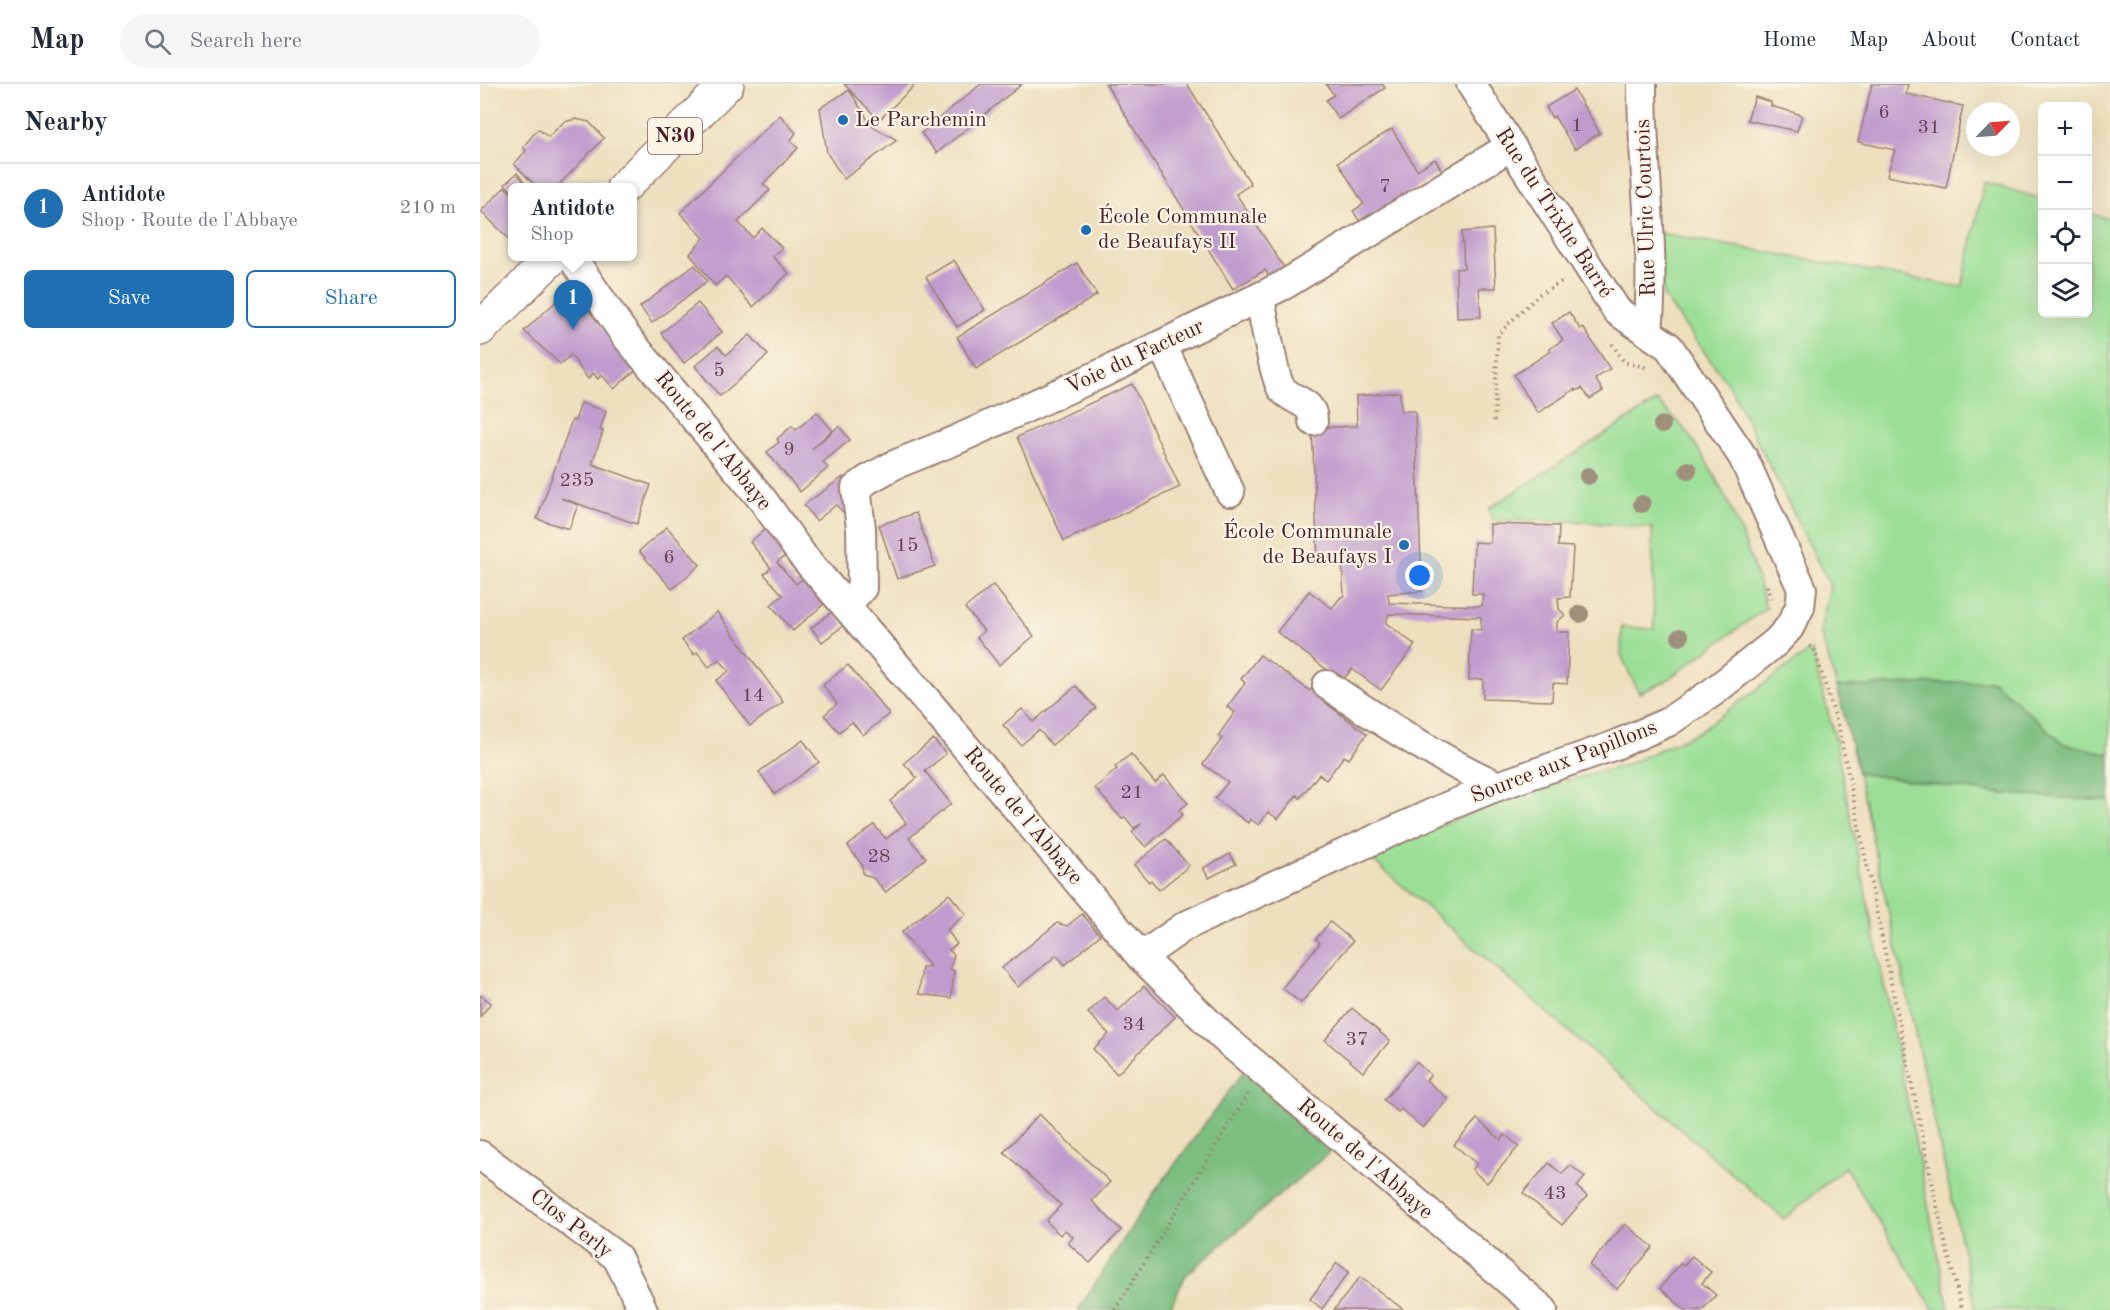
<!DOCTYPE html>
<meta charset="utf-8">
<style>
body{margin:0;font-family:"Old Standard TT",serif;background:#f6f6f7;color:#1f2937}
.controls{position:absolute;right:18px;top:18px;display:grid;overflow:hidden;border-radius:9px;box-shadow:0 6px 24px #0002}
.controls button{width:54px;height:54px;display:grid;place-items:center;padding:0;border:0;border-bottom:2px solid #e0e1e3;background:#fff;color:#1f2937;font:30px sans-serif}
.compass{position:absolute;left:1486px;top:18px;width:54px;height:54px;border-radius:50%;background:#fff;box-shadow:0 6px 24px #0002;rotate:65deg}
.you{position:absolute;left:940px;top:492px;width:21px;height:21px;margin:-15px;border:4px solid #fff;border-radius:50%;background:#1a73e8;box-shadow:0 0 0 9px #1a73e833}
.badge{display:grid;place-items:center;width:39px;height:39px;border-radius:50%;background:#1f6fb2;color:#fff;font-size:20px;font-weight:700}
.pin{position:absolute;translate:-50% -50px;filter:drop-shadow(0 2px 3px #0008)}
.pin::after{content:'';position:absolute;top:32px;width:21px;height:18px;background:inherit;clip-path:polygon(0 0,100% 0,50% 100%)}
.popup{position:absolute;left:28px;top:99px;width:129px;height:78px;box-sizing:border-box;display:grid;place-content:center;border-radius:9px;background:#fff;filter:drop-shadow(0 2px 4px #0005);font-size:20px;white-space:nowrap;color:#747a83}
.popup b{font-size:22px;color:#1f2937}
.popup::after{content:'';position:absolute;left:50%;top:100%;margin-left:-12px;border:12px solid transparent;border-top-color:#fff}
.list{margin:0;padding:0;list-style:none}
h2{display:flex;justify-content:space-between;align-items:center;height:78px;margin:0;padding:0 24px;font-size:26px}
h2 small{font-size:20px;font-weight:400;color:#747a83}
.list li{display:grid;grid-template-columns:39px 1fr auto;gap:18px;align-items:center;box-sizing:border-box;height:90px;padding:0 24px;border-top:2px solid #e0e1e3}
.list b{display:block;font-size:22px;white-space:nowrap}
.list p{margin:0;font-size:20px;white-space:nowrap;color:#747a83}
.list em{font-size:20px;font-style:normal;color:#747a83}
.actions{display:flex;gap:12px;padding:18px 24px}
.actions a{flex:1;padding:14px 0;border:2px solid #1f6fb2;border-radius:9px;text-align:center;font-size:21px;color:#1f6fb2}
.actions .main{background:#1f6fb2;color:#fff}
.icon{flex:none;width:33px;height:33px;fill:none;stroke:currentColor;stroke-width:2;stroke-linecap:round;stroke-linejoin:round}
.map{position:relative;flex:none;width:1630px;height:1226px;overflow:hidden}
header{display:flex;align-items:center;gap:36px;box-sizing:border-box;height:84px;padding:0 30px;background:#fff;border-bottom:2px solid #e0e1e3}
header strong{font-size:28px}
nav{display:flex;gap:33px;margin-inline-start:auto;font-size:21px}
.search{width:420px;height:54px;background:#f6f6f7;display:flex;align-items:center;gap:15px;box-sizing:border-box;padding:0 21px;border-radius:33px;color:#747a83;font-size:22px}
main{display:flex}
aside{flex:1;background:#fff}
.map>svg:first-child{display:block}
.green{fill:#9bdf97;stroke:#727f61;stroke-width:1.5}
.forest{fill:#7cbe80;stroke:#636e56;stroke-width:1.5}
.building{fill:#c09cce}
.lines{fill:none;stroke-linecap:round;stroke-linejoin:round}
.minor-casing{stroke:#9c8074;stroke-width:32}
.major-casing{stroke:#9c8074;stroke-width:36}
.path{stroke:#9c8074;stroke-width:4;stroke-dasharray:1.5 4.5;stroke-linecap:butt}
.minor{stroke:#fff;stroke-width:28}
.major{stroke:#fff;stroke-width:33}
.tree{fill:#9f907c}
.poi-dot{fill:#1f6fb2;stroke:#fcf5e5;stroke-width:2}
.labels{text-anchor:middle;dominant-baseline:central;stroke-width:4.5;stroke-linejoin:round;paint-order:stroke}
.number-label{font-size:20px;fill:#683e54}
.shield{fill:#fcf5e5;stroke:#7f5f63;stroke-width:1.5}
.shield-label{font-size:21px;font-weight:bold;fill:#4a1f2b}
.poi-label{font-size:22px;fill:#4a1f2b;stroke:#fcf5e5;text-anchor:start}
.street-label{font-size:22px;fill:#4a1f2b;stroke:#fcf5e5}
</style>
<header>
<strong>Map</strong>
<div class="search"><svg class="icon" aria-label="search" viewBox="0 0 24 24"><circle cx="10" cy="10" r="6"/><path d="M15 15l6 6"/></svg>Search here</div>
<nav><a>Home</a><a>Map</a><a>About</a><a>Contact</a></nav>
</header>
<main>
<aside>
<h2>Nearby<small></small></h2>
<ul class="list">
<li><span class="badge">1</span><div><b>Antidote</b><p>Shop · Route de l'Abbaye</p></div><em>210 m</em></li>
</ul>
<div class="actions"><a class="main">Save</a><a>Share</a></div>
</aside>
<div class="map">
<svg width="1630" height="1226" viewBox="0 0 1630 1226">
<rect width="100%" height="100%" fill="#fcf5e5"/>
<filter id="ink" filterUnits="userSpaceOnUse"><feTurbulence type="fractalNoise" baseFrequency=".0167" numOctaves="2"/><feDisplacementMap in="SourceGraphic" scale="12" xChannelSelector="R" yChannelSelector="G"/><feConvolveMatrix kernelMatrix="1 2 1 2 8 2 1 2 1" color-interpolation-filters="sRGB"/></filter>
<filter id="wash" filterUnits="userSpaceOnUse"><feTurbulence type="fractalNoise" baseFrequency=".008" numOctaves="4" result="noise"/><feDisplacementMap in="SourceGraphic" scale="24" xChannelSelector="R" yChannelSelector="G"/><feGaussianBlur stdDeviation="1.35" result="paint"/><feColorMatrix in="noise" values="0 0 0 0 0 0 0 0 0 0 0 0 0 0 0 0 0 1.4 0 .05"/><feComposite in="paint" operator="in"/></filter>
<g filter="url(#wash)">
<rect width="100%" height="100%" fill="#eee0be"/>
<g class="green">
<path d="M1504,98L1562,115V230H1608V129L1630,135V670L1584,660L1513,597L1357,603L1340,548L1350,502L1250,303L1184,213L1179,149L1482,203Z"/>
<path d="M1177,317C1188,328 1201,339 1209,351C1245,402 1270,464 1286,524L1184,598L1159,609L1141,571L1142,543L1174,545L1172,444L1093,437L1012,436L1009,424Z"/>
<path d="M1331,566L1354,650L1469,1226H1454L1365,1083L1304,1135L888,772L1033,711L1148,680L1218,648Z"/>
<path d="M1378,689L1514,709L1630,717V1226H1496Z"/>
</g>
<g class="forest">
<path d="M1513,597L1584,660L1630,670V717L1514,709L1378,689L1357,603Z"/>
<path d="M763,988L853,1065L706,1191L689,1226H598L673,1110Z"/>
</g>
<g id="blocks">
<g class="building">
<path d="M364,0H432L434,2L399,36Z"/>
<path d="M501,0H542L457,69L441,49Z"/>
<path d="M626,0H707L771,100L756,110L809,191L794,200L785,186L753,205Z"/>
<path d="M846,0H902L905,4L858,35L846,16L854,11Z"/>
<path d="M1392,0H1428L1426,10L1483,22L1466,104L1407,92L1415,66L1378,58Z"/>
<path d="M369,6L392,42L417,56L364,95L347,69L340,24Z"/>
<path d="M1094,6L1120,49L1095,65L1074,32L1072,34L1066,23Z"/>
<path d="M1275,13L1291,18V22L1322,31L1317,47L1267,36Z"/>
<path d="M300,31L316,49L310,57L318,64L283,100L290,106L258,138L273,154L282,144L302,164L292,172L309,189L273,223L246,192L235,202L210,170L224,154L200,129Z"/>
<path d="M96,35L109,38L124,54L76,104H58L34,80L46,67L43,63L58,45L68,53L84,38Z"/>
<path d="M912,45L937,86L955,75L962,87L881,139L873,127L884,120L883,119L858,78Z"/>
<path d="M37,89L49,104H33V109L25,100Z"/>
<path d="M25,103L33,111V159L1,127Z"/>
<path d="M1013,145L1016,204H999L1001,233L977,234L976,185L984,184L982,148Z"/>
<path d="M474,176L505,226L477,243L446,193Z"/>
<path d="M597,179L617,211L496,285L477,253Z"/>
<path d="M215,181L227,197L172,239L160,223Z"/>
<path d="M83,211H96L157,285L134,305L122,291L118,295L113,289L108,295L91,271L80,280L44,247Z"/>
<path d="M218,219L242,248L204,279L181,249Z"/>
<path d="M1089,228L1100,245L1103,243L1130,285L1115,295L1123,307L1110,315L1102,304L1096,307L1095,305L1058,329L1034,291L1071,267L1069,265L1083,256L1072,239Z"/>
<path d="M270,251L288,271L240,312L215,282L238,262L246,271Z"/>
<path d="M652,300L700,403L584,457L537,353Z"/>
<path d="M920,308L921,327H935L942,507L908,510L909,519L1002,522L1003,510H992L994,458L1010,459V440L1079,442L1078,462L1093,463L1090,513L1078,514L1079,525L1085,531L1077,538V548H1089L1087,600L1073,599L1072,617L1003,615V595L989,596L991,545L1001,546V533L909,530L906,539L935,561L901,606L872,585L862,597L854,591L838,613L887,650L869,675L864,672L846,696L839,690L820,714L817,711L798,735L788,728L779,741L770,735L768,739L735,714L748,698L723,680L742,655L738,652L755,628L747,623L765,599L761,595L780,571L830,607L846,585L797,548L829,507L852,524L861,513L864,512L862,478H838L832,344L877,342L876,312Z"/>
<path d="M101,319L126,327L120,346L123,347L112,380L171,401L157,440L81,414L98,421L89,445L57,435L92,336L95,337Z"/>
<path d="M337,328L352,346L332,365L359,342L370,356L343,378L348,384L320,408L287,368L299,358L297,355L312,342L316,346Z"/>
<path d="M363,393L369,426L365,430L356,421L336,437L324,421Z"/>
<path d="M436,429L455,482L417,495L399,441Z"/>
<path d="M187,443L220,481L192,505L159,467Z"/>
<path d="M288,443L309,469L297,478L316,500L324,494L345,519L313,547L291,521L303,511L284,490L291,484L270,458Z"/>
<path d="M513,501L554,552L519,581L497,553L504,547L485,524Z"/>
<path d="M353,527L364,541L342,558L331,544Z"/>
<path d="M237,528L303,618L270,642L236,597L249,587L239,575L229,583L217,568L214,571L202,556Z"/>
<path d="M368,581L409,630L383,651L372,638L359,648L344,631L357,620L343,601Z"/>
<path d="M596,602L616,624L572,661L559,646L541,661L523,641L542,625L553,638Z"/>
<path d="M453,655L466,670L445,687L471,720L429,754L446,774L406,808L393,794L383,790L382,781L368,762L394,741L406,755L426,739L410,717L437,694L424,679Z"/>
<path d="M323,656L339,678L295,710L279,688Z"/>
<path d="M651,670L675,699L684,691L708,719L699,726L703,730L666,763L652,748L661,740L654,744L645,733L642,735L615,704L637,685L635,683Z"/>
<path d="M686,755L709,782L679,806L671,796L669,798L654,781Z"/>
<path d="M750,770L756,780L729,794L723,784Z"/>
<path d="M469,810L486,830L467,846L477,860L469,866L474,871L470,885L474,887L471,914L439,910L442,883H449L450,880L449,881L422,848Z"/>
<path d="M602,830L620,851L585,881L577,871L538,903L522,884L577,839L587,842Z"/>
<path d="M850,838L873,857L821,919L802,904L840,859L836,855Z"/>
<path d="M664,902L695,933L637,990L613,965L629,950L608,929L624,913L638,927Z"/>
<path d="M0,911L11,919L0,933Z"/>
<path d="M872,924L910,957L883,988L845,956Z"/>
<path d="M936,978L951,991L946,996L968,1015L943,1044L921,1025L918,1028L904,1016Z"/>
<path d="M559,1030L630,1098L612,1117L641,1146L610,1179L588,1159L593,1153L585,1146L580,1151L566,1137L581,1121L524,1068Z"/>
<path d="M997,1035L1021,1056L1025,1051L1039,1062L1007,1099L992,1086L997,1080L974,1061Z"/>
<path d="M1069,1079L1082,1090L1090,1081L1105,1093L1097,1103L1107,1112L1082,1141L1043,1109Z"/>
<path d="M1145,1140L1173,1163L1137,1205L1109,1181Z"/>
<path d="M1212,1172L1231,1188L1222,1199L1236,1211L1222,1226H1205L1180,1204L1200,1180L1204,1182Z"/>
<path d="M857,1179L869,1188L842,1225L830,1215Z"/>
<path d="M880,1193L924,1226H854Z"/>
</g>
</g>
</g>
<g filter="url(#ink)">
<use href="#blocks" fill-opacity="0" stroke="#9c8074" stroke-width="1.5"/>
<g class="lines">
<g class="minor-casing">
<g id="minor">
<path d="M1162,0C1162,82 1176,166 1168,247"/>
<path d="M91,172L145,251L282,415L322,471L454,625L661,873L743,953L1063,1226"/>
<path d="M780,214C783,230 795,297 802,305C813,318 833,316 833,337"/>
<path d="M682,261L750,408"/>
<path d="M366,521L382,504L381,444L376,404L387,396L414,381L476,356L627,287L804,201L1031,62"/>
<path d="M847,601C902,638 958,674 1018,702"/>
<path d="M661,873L705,842L966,723L1018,702L1133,662L1188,638L1233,608L1296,558L1309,544L1320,523L1322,505L1263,373L1189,263L1137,227L991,0"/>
<path d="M0,1071L137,1173L163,1226"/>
</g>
</g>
<g class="major-casing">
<g id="major">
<path d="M143,104L247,0"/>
<path d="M0,245L74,172"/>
</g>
</g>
<g class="path">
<path d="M1132,260L1144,278L1168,284"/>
<path d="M1014,337L1018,250L1060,210L1084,196"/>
<path d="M1287,502L1291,518"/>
<path d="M1330,562L1334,565L1359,645L1462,1146L1482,1226"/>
<path d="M635,1226L768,1010"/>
</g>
<use href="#minor" class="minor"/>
<use href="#major" class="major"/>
</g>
<g class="tree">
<circle cx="1182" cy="341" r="9"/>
<circle cx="1208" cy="386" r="9"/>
<circle cx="1108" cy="392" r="9"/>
<circle cx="1162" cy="420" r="9"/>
<circle cx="1100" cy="530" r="9"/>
<circle cx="1200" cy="553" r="9"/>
</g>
</g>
<g class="poi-dot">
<circle cx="363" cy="36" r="6"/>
<circle cx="606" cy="146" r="6"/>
<circle cx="924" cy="461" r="6"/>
</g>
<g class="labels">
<g class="number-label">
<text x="1404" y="29">6</text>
<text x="1097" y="42">1</text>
<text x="1449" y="44">31</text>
<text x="905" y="103">7</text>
<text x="239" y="287">5</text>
<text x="309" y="366">9</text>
<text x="97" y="397">235</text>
<text x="427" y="462">15</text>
<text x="189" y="474">6</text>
<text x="273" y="612">14</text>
<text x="652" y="709">21</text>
<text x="399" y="773">28</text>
<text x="654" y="941">34</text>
<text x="877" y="956">37</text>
<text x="1075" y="1110">43</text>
</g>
<rect class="shield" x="168" y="34" width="54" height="36" rx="4.5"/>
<g class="shield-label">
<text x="195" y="52">N30</text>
</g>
<g class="poi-label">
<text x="375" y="36">Le Parchemin</text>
<text x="618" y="133">École Communale<tspan x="618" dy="25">de Beaufays II</tspan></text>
<text x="912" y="448" text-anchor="end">École Communale<tspan x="912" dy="25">de Beaufays I</tspan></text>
</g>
<g class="street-label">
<text transform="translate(1166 124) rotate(-92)">Rue Ulric Courtois</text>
<text transform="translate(1074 129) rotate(57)">Rue du Trixhe Barré</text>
<text transform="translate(655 273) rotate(-25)">Voie du Facteur</text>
<text transform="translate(233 357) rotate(51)">Route de l'Abbaye</text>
<text transform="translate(1084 678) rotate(-21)">Source aux Papillons</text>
<text transform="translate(543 732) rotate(50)">Route de l'Abbaye</text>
<text transform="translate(885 1075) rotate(41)">Route de l'Abbaye</text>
<text transform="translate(91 1140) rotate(38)">Clos Perly</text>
</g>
</g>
</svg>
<div class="controls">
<button>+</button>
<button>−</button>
<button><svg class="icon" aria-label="locate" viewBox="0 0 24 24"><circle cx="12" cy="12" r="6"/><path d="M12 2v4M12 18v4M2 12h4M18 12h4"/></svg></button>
<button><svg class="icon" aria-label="layers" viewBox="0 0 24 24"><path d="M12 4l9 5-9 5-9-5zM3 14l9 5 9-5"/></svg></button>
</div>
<svg class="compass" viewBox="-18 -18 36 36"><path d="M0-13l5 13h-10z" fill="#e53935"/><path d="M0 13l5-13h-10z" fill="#747a83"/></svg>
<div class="you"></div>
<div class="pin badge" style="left:93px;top:246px">1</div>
<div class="popup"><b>Antidote</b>Shop</div>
</div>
</main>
